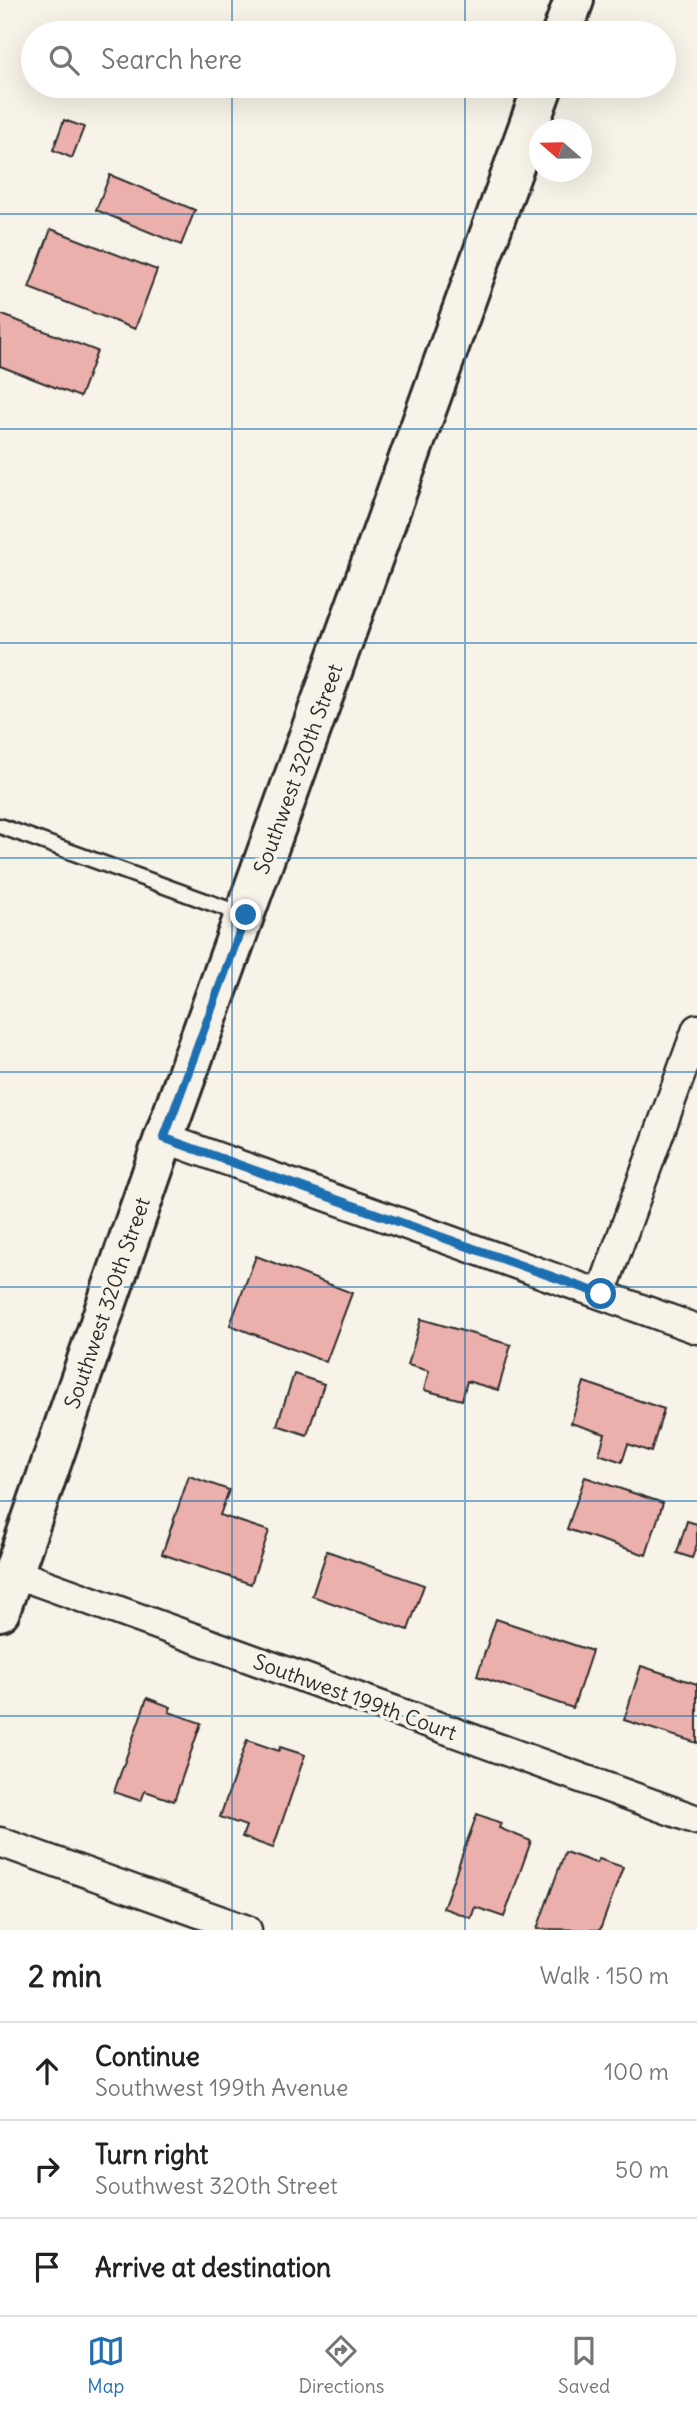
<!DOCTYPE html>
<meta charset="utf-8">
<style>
body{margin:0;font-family:Delius,sans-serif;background:#f6f6f6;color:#222}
.compass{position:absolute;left:529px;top:119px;width:63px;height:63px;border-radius:50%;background:#fff;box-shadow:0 7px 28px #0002;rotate:290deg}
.stop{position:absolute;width:21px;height:21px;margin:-16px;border:5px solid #1f6fb2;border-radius:50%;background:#fff}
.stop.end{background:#1f6fb2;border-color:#fff;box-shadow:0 2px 7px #0008}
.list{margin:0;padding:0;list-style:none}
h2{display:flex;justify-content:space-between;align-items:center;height:91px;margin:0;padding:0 28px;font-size:30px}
h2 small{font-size:23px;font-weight:400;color:#767676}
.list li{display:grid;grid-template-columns:46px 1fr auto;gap:21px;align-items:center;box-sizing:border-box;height:98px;padding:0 28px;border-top:2px solid #e0e0e0}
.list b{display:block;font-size:26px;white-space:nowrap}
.list p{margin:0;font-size:23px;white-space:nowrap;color:#767676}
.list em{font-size:23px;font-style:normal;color:#767676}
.icon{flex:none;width:38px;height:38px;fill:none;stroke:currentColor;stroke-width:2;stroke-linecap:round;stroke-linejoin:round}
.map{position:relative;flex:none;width:697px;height:1930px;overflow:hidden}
.search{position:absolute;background:#fff;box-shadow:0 7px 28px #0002;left:21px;right:21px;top:21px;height:77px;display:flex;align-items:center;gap:18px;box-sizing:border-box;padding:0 24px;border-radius:38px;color:#767676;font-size:26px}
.sheet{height:385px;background:#fff}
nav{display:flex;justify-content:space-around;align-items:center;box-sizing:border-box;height:98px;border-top:2px solid #e0e0e0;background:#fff;font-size:19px;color:#767676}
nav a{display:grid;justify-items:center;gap:4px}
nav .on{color:#1f6fb2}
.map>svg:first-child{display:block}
.building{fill:#ebb0ac;stroke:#2b2b2b;stroke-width:2}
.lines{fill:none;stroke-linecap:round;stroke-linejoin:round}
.lane-casing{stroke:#2b2b2b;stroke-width:19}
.street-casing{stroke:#2b2b2b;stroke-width:33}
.secondary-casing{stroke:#2b2b2b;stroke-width:44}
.lane{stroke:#f7f3e8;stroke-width:14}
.street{stroke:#f7f3e8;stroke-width:28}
.secondary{stroke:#f7f3e8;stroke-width:38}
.route{stroke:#1f6fb2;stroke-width:9}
.grid{fill:none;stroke:#1f6fb2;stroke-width:2;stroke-opacity:0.55}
.labels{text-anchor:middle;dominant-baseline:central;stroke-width:7;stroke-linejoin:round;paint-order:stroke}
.street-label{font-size:21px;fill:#2b2b2b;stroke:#f7f3e8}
</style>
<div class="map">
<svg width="697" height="1930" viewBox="0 0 697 1930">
<rect width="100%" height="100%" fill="#f7f3e8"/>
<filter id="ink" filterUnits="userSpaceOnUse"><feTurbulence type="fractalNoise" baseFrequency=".0143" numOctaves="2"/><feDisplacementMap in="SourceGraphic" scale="14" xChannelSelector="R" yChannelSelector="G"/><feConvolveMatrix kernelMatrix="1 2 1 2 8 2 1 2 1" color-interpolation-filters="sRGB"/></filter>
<g filter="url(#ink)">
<g class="building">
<path d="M64,120L84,127L72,158L53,150Z"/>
<path d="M110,175L195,210L181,245L96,210Z"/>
<path d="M51,229L157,270L135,329L29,288Z"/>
<path d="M0,314L97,351L80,397L0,366Z"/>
<path d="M256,1256L352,1293L326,1362L230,1325Z"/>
<path d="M421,1319L511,1345L498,1390L467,1381L462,1400L424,1390L429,1371L408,1365Z"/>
<path d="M294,1374L324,1384L307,1435L277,1425Z"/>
<path d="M584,1382L664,1409L651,1452L628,1444L622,1462L599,1454L605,1434L571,1423Z"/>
<path d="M189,1476L229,1490L220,1515L269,1531L251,1584L162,1554Z"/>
<path d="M585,1477L663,1503L646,1555L567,1529Z"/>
<path d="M687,1521L697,1524V1544L692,1558L677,1553Z"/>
<path d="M327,1551L424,1585L408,1630L312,1596Z"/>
<path d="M496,1619L592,1651L573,1708L477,1676Z"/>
<path d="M641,1666L697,1684V1743L624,1720Z"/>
<path d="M147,1698L171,1707L169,1712L201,1723L174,1801L145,1791L141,1801L114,1792Z"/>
<path d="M247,1740L279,1751L280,1747L305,1755L273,1848L242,1837L246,1826L220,1817Z"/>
<path d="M477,1814L501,1823L499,1828L531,1841L504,1917L475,1907L471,1918L443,1908Z"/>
<path d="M565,1852L596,1863L599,1859L623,1867L600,1930L537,1929Z"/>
</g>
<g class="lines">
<g class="lane-casing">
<path id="lane" d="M0,826L244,915"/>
</g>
<g class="street-casing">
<g id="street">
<path d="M164,1138L697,1329"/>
<path d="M601,1294L697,1029"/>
<path d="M14,1573L697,1820"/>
<path d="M0,1842L247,1930"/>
</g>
</g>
<g class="secondary-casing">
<g id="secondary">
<path d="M562,33L574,0"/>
<path d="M0,1611L164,1138L543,86"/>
</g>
</g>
<use href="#lane" class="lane"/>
<use href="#street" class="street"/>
<use href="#secondary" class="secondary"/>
</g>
</g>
<g class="lines" filter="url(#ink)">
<path class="route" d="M246,915L164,1138L601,1294"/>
</g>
<path class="grid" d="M232,0V33M465,0V33M232,86V1930M465,86V1930M0,214H697M0,429H697M0,643H697M0,858H697M0,1072H697M0,1287H697M0,1501H697M0,1716H697"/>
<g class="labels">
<g class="street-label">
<text transform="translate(298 769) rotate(-70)">Southwest 320th Street</text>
<text transform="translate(107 1303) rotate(-71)">Southwest 320th Street</text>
<text transform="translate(355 1697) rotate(20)">Southwest 199th Court</text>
</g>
</g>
</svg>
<svg class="compass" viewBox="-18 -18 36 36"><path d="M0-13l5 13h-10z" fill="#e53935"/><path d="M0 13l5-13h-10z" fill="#767676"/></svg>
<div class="stop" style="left:601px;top:1294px"></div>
<div class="stop end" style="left:246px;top:915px"></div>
<div class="search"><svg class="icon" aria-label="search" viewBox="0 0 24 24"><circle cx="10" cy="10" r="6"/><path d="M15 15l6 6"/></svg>Search here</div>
</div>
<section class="sheet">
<h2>2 min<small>Walk · 150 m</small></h2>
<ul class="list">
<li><svg class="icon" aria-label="ahead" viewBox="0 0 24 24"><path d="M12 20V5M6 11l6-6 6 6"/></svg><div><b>Continue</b><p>Southwest 199th Avenue</p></div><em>100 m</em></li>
<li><svg class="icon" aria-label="right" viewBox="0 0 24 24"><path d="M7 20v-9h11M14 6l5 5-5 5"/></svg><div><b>Turn right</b><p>Southwest 320th Street</p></div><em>50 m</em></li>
<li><svg class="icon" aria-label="arrive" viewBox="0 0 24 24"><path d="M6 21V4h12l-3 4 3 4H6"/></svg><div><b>Arrive at destination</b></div></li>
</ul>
</section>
<nav>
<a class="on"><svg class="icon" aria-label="map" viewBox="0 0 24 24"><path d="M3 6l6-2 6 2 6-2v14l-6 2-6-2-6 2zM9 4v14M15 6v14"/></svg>Map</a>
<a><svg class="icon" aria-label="directions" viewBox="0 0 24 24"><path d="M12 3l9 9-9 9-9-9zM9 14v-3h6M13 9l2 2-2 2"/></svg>Directions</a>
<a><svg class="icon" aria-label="saved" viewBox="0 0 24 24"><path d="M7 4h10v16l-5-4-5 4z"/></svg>Saved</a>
</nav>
